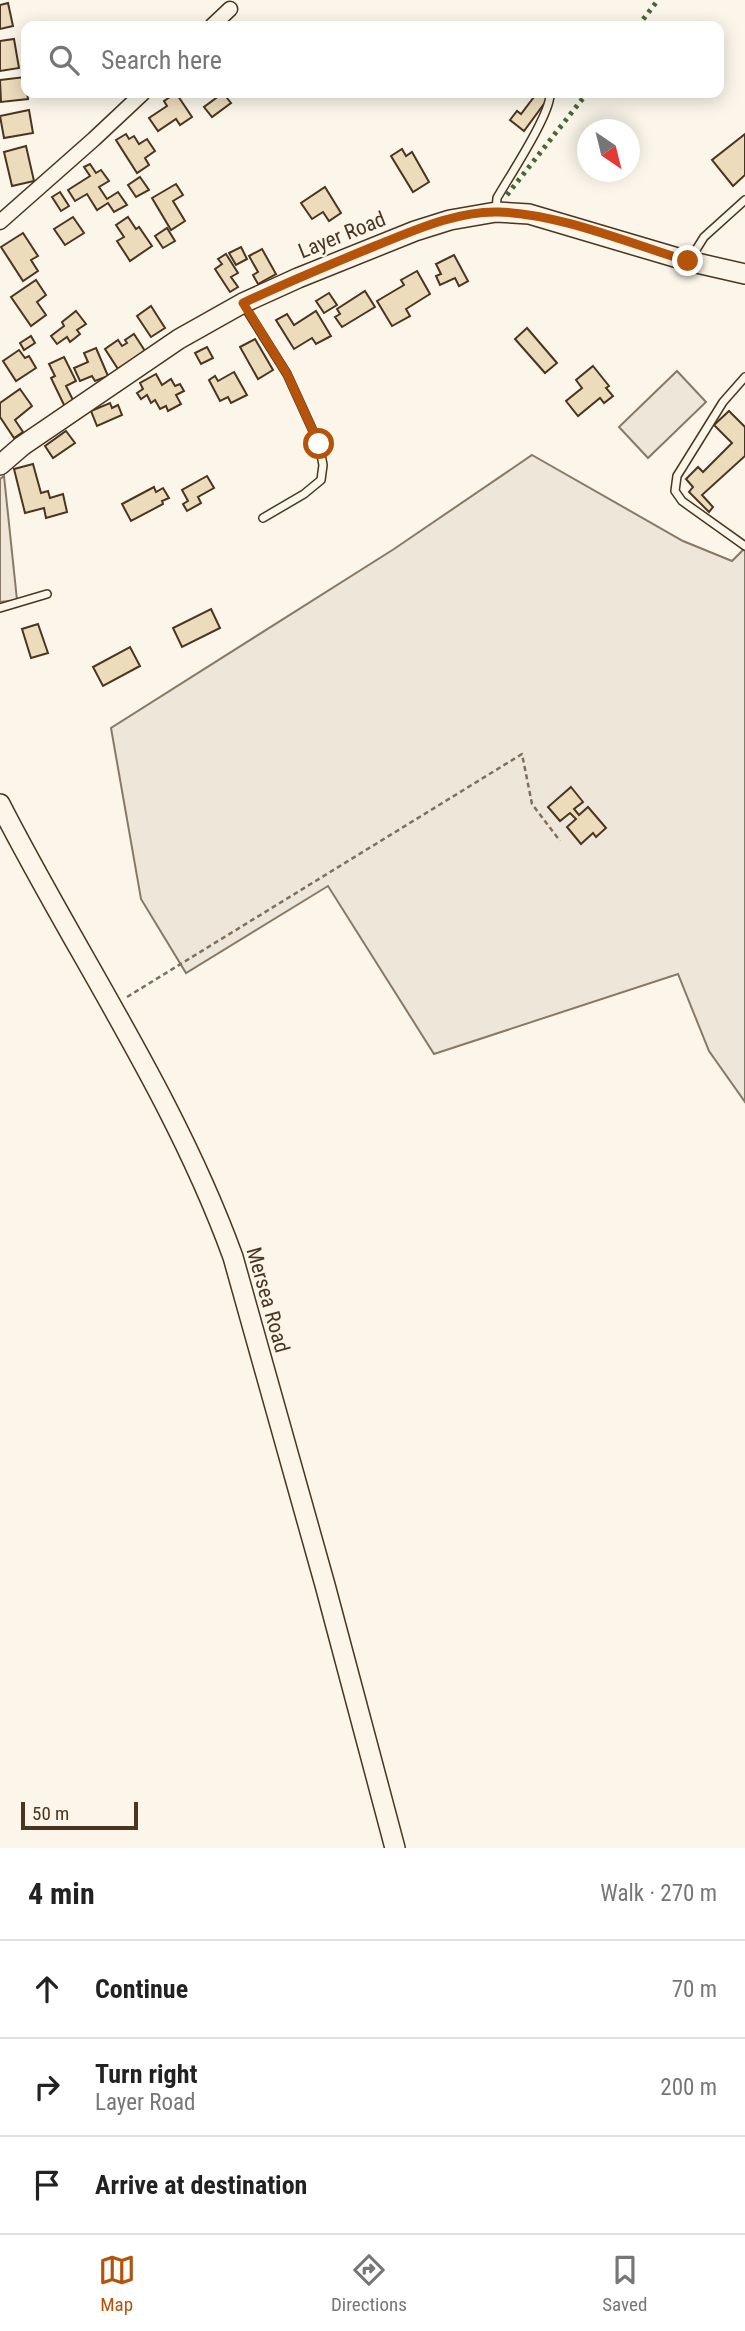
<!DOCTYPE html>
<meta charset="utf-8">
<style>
body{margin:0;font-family:"Roboto Condensed",sans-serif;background:#f6f6f6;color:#222}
.compass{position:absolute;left:577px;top:119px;width:63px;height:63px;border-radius:50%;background:#fff;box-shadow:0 4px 18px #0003;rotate:145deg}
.scale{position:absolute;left:21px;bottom:18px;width:117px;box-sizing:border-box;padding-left:7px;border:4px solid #4a3520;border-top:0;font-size:19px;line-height:24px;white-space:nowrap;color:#4a3520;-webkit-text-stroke:5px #fbf6e9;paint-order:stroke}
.stop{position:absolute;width:21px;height:21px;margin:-16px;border:5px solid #b45309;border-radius:50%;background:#fff}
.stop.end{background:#b45309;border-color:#fff;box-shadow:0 2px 7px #0008}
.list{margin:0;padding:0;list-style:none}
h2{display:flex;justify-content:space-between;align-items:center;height:91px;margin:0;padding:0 28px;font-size:30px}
h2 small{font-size:23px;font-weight:400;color:#767676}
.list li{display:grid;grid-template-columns:46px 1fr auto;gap:21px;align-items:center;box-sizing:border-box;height:98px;padding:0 28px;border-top:2px solid #e0e0e0}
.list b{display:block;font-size:26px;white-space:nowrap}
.list p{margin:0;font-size:23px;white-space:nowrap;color:#767676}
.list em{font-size:23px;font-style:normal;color:#767676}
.icon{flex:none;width:38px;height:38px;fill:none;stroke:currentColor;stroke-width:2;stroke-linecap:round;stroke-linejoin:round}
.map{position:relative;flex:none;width:745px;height:1848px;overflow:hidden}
.search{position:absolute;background:#fff;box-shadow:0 4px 18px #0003;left:21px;right:21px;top:21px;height:77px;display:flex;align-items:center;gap:18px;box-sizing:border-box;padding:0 24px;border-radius:14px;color:#767676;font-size:26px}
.sheet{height:385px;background:#fff}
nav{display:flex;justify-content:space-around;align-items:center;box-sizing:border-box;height:98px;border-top:2px solid #e0e0e0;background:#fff;font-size:19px;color:#767676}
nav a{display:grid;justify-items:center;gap:4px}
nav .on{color:#b45309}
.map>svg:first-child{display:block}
.green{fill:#ede6d9;stroke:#887966;stroke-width:2}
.building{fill:#ecdcbc;stroke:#4a3520;stroke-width:2}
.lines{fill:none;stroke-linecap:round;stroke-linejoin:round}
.lane-casing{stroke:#4a3520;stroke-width:10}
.street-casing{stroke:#4a3520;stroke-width:17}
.secondary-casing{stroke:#4a3520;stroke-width:22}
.path{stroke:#7f6f5c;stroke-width:2.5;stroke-dasharray:5 3.5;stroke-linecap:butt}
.lane{stroke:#fbf6e9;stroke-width:7}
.street{stroke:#fbf6e9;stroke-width:14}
.secondary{stroke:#fbf6e9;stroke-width:19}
.hedge{stroke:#436837;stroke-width:5;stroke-dasharray:3.5 5;stroke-linecap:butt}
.route{stroke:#b45309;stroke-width:9}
.labels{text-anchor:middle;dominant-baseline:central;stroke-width:5;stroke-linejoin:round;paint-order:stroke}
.street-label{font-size:21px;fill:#4a3520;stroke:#fbf6e9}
</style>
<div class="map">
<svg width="745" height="1848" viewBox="0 0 745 1848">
<rect width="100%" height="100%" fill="#fbf6e9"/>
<g class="green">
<path d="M677,371L706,402L648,458L619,427Z"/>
<path d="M532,455L683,541L732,561L745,548V1102L709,1051L678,974L434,1054L328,886L186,973L141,899L111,728L394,549Z"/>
<path d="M4,476L17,600L0,602V479Z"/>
</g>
<g class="building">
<path d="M8,3L13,26L0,29V5Z"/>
<path d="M14,39L19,68L0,71V41Z"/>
<path d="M25,77L28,99L1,102L0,80Z"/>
<path d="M176,93L192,117L180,125L176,119L158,131L149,118L167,106L164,101Z"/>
<path d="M223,93L231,103L212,117L204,107Z"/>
<path d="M537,93H542L549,97L524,131L510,120L517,111L521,114Z"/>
<path d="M29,110L33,133L4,138L0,116Z"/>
<path d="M126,134L129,139L134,136L139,144L147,139L155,151L145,158L149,165L137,173L116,140Z"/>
<path d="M745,134V175L733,186L712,160Z"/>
<path d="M26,146L34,181L12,186L4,152Z"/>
<path d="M402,149L406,156L412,152L429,182L413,192L391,156Z"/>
<path d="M90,164L96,173L101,170L109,181L99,187L107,199L118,192L127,205L114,212L108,203L97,210L87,194L75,201L68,190L90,176L84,167Z"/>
<path d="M140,177L149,190L136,197L128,185Z"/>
<path d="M176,184L183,195L173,201L185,221L171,230L152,198Z"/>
<path d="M325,187L341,213L329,221L323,212L312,219L301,203Z"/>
<path d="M60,192L69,206L61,211L52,197Z"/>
<path d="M73,217L84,233L65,245L54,229Z"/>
<path d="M128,217L136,229L139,227L152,246L130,261L117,241L124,237L116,225Z"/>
<path d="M167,228L175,241L163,248L155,236Z"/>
<path d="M23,233L38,256L31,260L38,271L23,281L1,247Z"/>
<path d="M241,247L247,259L236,265L229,253Z"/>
<path d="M262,249L276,274L258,284L253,275L258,272L249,256Z"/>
<path d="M226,254L238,273L231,277L238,287L230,292L215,269L222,264L218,259Z"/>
<path d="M454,255L468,281L459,286L455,278L440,285L436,276L441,274L436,264Z"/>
<path d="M417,271L430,294L406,309L410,316L392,326L377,301L404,285L401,280Z"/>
<path d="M36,280L46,295L37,302L46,315L31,326L11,297Z"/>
<path d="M365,291L375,307L342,327L335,317L340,314L337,309Z"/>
<path d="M329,293L337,305L324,313L316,301Z"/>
<path d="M151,306L165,328L151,337L137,316Z"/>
<path d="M76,311L86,324L77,330L80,334L70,342L67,337L57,344L51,336L64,326L62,322Z"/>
<path d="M316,311L331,336L316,344L312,338L294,349L276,320L287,314L294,325Z"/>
<path d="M527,328L557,363L545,373L515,339Z"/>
<path d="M134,334L145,351L118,369L105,349L118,340L122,346L127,343L125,340Z"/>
<path d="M31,336L35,343L24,350L20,343Z"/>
<path d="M255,339L273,370L258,379L240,347Z"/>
<path d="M207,347L213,358L201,364L195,353Z"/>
<path d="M96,348L108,376L95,381L92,376L80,381L74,368L88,362L84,353Z"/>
<path d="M19,350L25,358L29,356L36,368L16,381L3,361Z"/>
<path d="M64,357L76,381L66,386L75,404L66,409L51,378L55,376L49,364Z"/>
<path d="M593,366L609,386L606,388L613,396L604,403L600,398L578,416L566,401L582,388L576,380Z"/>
<path d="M234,372L247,395L231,403L228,397L220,401L209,380L215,376L218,381Z"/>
<path d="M156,374L162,385L171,379L175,386L180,384L184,391L176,395L181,404L168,411L166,406L160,409L155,400L151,403L147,395L141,399L137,393L143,389L140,383Z"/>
<path d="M20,389L32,406L15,420L23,432L14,438L0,417V403Z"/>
<path d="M110,403L112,408L118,405L122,415L97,426L91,411Z"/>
<path d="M729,411L745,427V456L702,495L713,507L709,512L689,492L693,487L686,479L698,467L703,472L732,443L714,425Z"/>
<path d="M66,431L75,443L53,458L45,446Z"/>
<path d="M33,464L41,493L48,491L50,498L63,494L67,512L46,518L44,508L25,513L14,469Z"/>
<path d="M207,476L214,488L198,497L201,503L187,511L183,504L188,501L182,490Z"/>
<path d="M154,487L156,492L163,488L169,498L162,501L163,504L131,521L122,504Z"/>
<path d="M211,609L220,628L182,647L173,628Z"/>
<path d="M38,624L48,653L31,658L22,629Z"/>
<path d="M130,647L140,666L103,686L93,667Z"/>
<path d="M571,787L583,802L574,809L579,815L588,807L606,828L596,837L593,833L581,844L567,827L576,819L570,813L560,821L548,807Z"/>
</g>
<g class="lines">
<g class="lane-casing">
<g id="lane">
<path d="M496,211L497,198C509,177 552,112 550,93"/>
<path d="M689,261L704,237L745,200"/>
<path d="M243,304L287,374L319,444L323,465L321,480L304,494L263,518"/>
<path d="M745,377L723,402L677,476L675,491L682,501L745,546"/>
<path d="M0,608L47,594"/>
</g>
</g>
<g class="street-casing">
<g id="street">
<path d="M212,26L230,9"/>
<path d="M0,222L94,139L143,93"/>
</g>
</g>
<g class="secondary-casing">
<g id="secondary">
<path d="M0,465L22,446L179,339L243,303L298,278L415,231L450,220L496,212L529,214L688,261L745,274"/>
<path d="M0,804C77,955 175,1097 233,1257L325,1585L395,1848"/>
</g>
</g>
<path class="path" d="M127,997L522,754L532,804L560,841"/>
<use href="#lane" class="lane"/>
<use href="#street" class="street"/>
<use href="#secondary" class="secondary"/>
<g class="hedge">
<path d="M638,26L658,0"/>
<path d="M507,195L587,93"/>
</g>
</g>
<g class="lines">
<path class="route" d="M319,444L287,374L243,303C286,283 331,264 375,246C413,231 456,211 498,212C557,213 631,244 688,261"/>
</g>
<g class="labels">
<g class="street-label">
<text transform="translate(342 235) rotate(-22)">Layer Road</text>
<text transform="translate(268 1300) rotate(74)">Mersea Road</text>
</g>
</g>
</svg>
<svg class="compass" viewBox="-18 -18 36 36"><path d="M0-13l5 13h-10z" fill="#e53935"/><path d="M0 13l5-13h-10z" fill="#767676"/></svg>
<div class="scale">50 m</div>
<div class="stop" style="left:319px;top:444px"></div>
<div class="stop end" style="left:688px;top:261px"></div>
<div class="search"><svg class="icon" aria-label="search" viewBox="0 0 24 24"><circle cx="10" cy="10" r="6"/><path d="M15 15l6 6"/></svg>Search here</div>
</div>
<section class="sheet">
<h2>4 min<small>Walk · 270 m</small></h2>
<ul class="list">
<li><svg class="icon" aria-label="ahead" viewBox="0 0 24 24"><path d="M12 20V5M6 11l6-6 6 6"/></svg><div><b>Continue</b></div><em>70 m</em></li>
<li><svg class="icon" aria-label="right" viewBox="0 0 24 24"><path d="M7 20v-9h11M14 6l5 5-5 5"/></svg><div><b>Turn right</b><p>Layer Road</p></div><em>200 m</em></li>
<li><svg class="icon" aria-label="arrive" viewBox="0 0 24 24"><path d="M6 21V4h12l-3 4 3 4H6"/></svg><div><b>Arrive at destination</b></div></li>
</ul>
</section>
<nav>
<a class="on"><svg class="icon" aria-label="map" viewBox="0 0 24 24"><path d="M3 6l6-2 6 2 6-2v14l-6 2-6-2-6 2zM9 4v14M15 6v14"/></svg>Map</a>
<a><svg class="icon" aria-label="directions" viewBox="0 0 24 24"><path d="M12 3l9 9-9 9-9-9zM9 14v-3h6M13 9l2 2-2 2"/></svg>Directions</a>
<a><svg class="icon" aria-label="saved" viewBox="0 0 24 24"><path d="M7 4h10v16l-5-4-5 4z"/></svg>Saved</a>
</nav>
